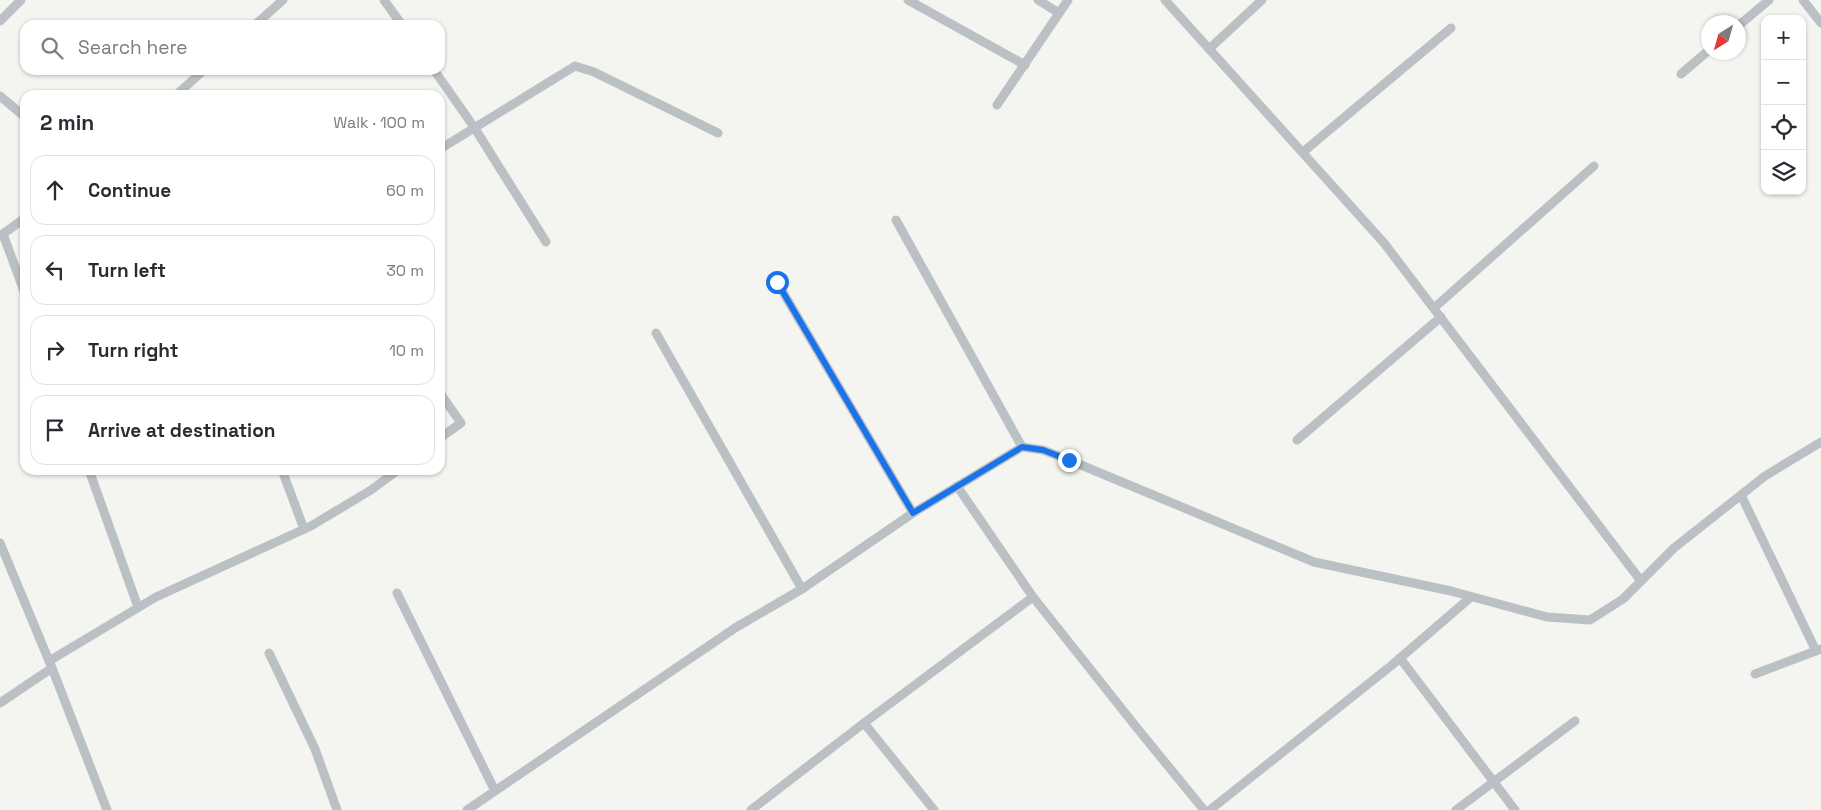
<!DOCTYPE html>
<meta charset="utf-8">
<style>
body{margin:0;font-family:"Space Grotesk",sans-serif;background:#f2f2f3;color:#2b2b33}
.controls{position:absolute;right:15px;top:15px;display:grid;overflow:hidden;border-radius:10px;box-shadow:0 1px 4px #0004}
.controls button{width:45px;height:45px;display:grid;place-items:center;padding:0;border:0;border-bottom:1px solid #e1e1e2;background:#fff;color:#2b2b33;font:25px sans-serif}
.compass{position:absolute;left:1701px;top:15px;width:45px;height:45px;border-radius:50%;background:#fff;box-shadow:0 1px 4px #0004;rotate:217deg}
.stop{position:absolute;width:15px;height:15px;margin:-11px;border:4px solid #1a73e8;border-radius:50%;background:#fff}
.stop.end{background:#1a73e8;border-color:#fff;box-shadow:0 1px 5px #0008}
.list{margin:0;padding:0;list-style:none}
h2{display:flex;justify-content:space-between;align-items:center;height:65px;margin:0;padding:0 20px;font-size:21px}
h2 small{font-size:16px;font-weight:400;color:#7c7c81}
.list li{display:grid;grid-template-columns:32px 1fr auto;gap:15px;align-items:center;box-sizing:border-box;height:70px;margin:0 10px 10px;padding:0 10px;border:1px solid #e1e1e2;border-radius:15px}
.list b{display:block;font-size:19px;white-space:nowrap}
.list em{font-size:16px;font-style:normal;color:#7c7c81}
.icon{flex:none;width:28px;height:28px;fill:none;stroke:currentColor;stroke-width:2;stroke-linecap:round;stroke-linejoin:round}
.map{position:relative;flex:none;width:1821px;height:810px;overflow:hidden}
.search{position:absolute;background:#fff;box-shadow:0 1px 4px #0004;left:20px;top:20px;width:425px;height:55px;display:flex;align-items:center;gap:12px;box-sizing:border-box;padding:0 18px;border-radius:15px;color:#7c7c81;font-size:19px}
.panel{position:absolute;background:#fff;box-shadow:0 1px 4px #0004;left:20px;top:90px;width:425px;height:385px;border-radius:15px}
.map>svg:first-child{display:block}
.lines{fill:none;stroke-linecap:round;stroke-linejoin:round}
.minor{stroke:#bac0c3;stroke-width:9}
.route{stroke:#1a73e8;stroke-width:6}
</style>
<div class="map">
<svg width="1821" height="810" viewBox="0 0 1821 810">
<rect width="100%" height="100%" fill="#f4f4f0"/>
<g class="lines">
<g class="minor">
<path d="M384,0L402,25"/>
<path d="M908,0L1025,65"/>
<path d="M1038,0L1059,13"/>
<path d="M1165,0L1384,243L1641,581"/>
<path d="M1803,0L1821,23"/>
<path d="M0,21L21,0"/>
<path d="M255,25L283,0"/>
<path d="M1738,26L1769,0"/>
<path d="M1209,49L1262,0"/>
<path d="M434,70L474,127L546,242"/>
<path d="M1681,74L1708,51"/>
<path d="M176,95L204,70"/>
<path d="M0,96L25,117"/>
<path d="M997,105L1068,0"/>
<path d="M440,149L575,66L594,72L718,133"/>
<path d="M1303,152L1451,28"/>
<path d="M896,220L1022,447"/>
<path d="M3,234L25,294"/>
<path d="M0,236L25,218"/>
<path d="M777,282L913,513"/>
<path d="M1434,308L1594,166"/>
<path d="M656,333L802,589"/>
<path d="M440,393L461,423L440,438"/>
<path d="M1297,440L1441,317"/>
<path d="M89,470L138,607"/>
<path d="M282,470L304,529"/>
<path d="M957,486L1033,597L1137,728L1204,810"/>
<path d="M1741,495L1816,651"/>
<path d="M0,543L52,668L107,810"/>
<path d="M397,593L495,791"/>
<path d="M269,653L315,749L337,810"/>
<path d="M1400,658L1515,810"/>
<path d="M49,661L156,597L311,526L371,490L398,470"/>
<path d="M1755,674L1821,649"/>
<path d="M0,703L52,668"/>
<path d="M864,723L934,810"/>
<path d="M467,810L735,628L802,589L913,513L1022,447L1043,450L1069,460L1314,562L1451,591L1547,617L1590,620L1623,599L1674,548L1765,476L1821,442"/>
<path d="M751,810L864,723L1033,597"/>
<path d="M1210,810L1392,665L1471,597"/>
<path d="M1456,810L1575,721"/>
</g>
</g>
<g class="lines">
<path class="route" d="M777,282L913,513L1022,447L1043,450L1069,460"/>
</g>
</svg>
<div class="controls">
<button>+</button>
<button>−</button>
<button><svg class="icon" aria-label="locate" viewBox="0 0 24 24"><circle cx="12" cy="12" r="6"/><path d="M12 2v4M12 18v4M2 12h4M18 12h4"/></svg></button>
<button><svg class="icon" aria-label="layers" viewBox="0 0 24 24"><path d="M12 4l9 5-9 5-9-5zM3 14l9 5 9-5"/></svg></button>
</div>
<svg class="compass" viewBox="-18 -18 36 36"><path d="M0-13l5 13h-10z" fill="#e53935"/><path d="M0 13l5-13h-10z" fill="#7c7c81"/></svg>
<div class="stop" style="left:777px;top:282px"></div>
<div class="stop end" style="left:1069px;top:460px"></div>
<div class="search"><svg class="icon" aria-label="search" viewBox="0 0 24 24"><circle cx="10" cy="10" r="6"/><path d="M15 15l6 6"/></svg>Search here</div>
<section class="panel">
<h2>2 min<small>Walk · 100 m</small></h2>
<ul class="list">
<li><svg class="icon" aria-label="ahead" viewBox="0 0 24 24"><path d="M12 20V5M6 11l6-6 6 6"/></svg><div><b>Continue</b></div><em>60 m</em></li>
<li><svg class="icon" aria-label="left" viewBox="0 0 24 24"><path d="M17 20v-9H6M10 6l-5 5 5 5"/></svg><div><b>Turn left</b></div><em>30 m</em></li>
<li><svg class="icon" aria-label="right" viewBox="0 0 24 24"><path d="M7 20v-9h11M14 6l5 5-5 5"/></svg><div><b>Turn right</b></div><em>10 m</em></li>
<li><svg class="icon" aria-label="arrive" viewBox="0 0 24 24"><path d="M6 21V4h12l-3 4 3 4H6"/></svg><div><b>Arrive at destination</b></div></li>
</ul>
</section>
</div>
